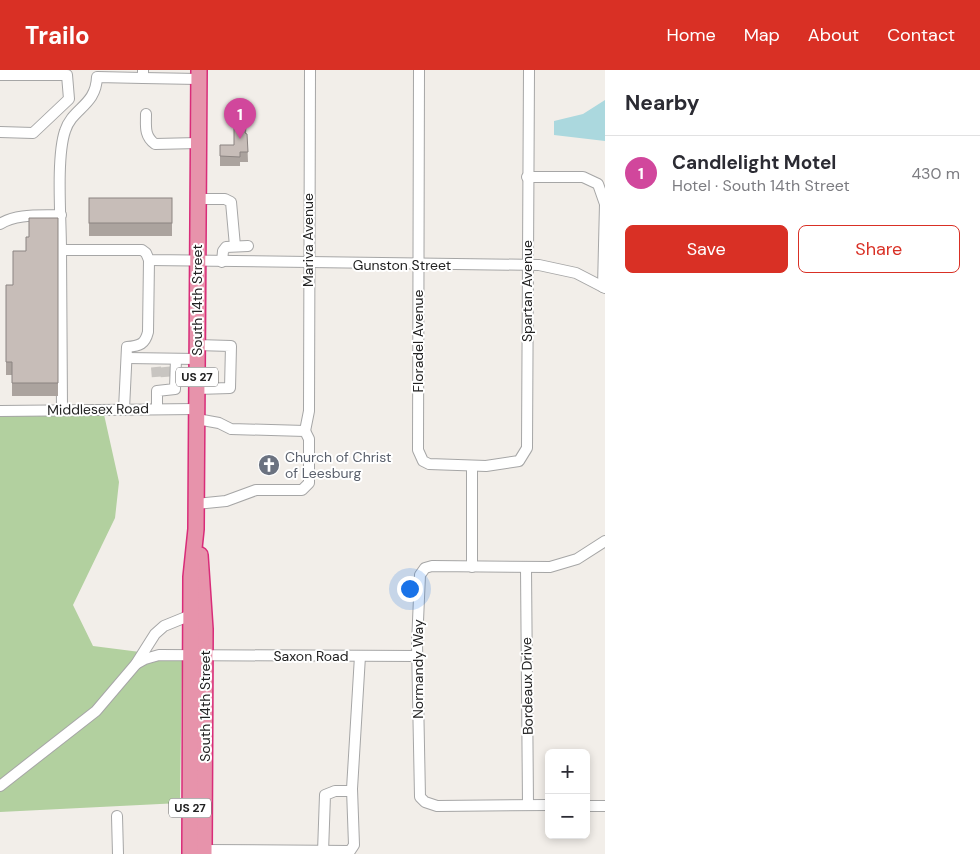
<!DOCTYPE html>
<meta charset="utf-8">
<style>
body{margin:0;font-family:"DM Sans",sans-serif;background:#f7f7f7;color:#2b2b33}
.controls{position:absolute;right:15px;bottom:15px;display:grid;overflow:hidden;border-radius:8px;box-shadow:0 2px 8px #0003}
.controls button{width:45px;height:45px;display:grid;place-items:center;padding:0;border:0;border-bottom:1px solid #e1e1e2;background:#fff;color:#2b2b33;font:25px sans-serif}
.you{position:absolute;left:409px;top:518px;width:18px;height:18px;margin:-12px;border:4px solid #fff;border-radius:50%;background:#1a73e8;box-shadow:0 0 0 8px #1a73e833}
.badge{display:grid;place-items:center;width:32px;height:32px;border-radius:50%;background:#d93025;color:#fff;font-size:16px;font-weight:700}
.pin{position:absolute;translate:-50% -41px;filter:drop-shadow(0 1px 2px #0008)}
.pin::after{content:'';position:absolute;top:26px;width:18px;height:15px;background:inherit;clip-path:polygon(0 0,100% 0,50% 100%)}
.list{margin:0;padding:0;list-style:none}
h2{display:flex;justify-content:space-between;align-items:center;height:65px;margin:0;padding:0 20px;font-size:21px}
h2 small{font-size:16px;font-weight:400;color:#7c7c81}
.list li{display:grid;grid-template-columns:32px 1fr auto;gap:15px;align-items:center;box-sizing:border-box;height:75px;padding:0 20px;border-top:1px solid #e1e1e2}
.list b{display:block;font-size:19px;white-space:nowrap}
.list p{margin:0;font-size:16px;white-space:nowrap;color:#7c7c81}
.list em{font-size:16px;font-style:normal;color:#7c7c81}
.actions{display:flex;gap:10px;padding:15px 20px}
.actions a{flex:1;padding:11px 0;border:1px solid #d93025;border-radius:8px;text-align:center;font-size:18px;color:#d93025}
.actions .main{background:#d93025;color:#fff}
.map{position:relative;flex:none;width:605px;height:784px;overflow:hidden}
header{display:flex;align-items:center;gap:30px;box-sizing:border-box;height:70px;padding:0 25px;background:#d93025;color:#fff}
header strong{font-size:24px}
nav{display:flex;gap:28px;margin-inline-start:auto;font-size:18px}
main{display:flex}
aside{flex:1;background:#fff}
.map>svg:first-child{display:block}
.forest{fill:#b2d09f}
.water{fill:#abd8de}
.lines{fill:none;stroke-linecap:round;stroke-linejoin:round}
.minor-tunnel{stroke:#c8c5c1;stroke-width:10;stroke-dasharray:10 5;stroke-linecap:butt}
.minor-casing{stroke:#a6a6a6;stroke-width:12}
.highway-casing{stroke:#d92c79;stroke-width:18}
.minor{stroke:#fff;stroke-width:10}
.highway{stroke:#e793ab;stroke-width:15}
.wall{fill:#aba39e}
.building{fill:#c7bdb8;stroke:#8b8481}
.labels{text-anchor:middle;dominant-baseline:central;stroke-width:4;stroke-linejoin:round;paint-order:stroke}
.shield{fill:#fff;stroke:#646464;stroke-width:1}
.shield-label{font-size:12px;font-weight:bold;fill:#222}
.street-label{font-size:14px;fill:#222;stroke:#fff}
.worship-label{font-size:14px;fill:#5b616d;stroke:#fff;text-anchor:start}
</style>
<header>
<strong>Trailo</strong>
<nav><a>Home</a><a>Map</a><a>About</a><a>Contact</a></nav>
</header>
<main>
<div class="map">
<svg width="605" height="784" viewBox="0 0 605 784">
<rect width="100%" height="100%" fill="#f2eee9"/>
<g class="forest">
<path d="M0,339L103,340L119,412L115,448L73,535L93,576L148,583L94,638L0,710Z"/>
<path d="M160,590H182L180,733L0,742V721L99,645L138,598L146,593Z"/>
</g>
<path class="water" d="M605,30V71L554,65V51L583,44Z"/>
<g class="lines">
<g class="minor-tunnel">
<path d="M156,297L157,310"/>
<path d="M165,297L166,310"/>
</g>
<g class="minor-casing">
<g id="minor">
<path d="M143,0V8L97,7C96,36 72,38 65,61C56,88 61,150 61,180H142L146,183L149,190L539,195L576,203L605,218"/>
<path d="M419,0L418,380L423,391L429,394L486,396L519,391L527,378L529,0"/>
<path d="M0,5H67L69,29L33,63L0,62"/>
<path d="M143,8L198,9"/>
<path d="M146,44C146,56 144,66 155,74L198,73"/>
<path d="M527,107H583L598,114L605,134L603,217"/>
<path d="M197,129H225L231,132L235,176"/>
<path d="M0,154C17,143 42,146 61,145"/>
<path d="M61,180L62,339"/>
<path d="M222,192L223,181L226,177L248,176"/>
<path d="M197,275L231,276L230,318L197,319"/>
<path d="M127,288L197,289"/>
<path d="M124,339L127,277C140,276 145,274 148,262L149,190"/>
<path d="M157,339V321L175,319L176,289"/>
<path d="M0,341L197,339"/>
<path d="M305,361L309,341L310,0"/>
<path d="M196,434L226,431L256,420H302L309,413V369L305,361L231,359L219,353L197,349"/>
<path d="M472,497V396"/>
<path d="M526,498L528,735"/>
<path d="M136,594L145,589L159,585L417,586"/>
<path d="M0,716L96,641L136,594L155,564L164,556L191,545"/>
<path d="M549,735L437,736L425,732L420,727L417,574L420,505L425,498L432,496L550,497L577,489L605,471"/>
<path d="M586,736H605"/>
<path d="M117,746L118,784"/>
<path d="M204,780L350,781L354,775L352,719L360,586"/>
<path d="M323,782L325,725L335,721H352"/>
</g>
</g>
<g class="highway-casing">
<g id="highway">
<path d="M200,485L205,559L204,784"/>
<path d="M190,784L191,507L196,459L199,0"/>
</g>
</g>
<use href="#minor" class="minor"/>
<use href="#highway" class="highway"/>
</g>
<g class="wall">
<path d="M230,40L247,50L246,64H247L248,92H240V96H220V75H234V55H230Z"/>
<rect x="89" y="128" width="83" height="38"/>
<path d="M58,148V326H12V305H6V215H13L26,181L29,167Z"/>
</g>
<g class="building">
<path d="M230,40H247L245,63L247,64L248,82H240V87L220,86V75H234V45H230Z"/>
<rect x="89" y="128" width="83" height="25"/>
<path d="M29,148H58V313H12V292H6V215H13V181H26V167H29Z"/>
</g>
<defs>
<g id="church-disc" transform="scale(1.125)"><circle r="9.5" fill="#6b7280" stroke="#fff"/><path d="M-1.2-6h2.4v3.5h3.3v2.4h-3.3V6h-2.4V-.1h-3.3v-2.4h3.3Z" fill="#fff"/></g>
</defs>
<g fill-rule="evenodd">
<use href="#church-disc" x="269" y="395"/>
</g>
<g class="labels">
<g class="shield">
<rect x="176" y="297.5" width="42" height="19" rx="4"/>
<rect x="169" y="728.5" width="42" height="19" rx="4"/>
</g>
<g class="shield-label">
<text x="197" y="307">US 27</text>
<text x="190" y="738">US 27</text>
</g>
<g class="street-label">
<text transform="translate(308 170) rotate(-90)">Mariva Avenue</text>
<text x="402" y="195">Gunston Street</text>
<text transform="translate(527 221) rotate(-90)">Spartan Avenue</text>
<text transform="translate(197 230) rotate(-90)">South 14th Street</text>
<text transform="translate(418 271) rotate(-90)">Floradel Avenue</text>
<text transform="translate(98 339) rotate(-1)">Middlesex Road</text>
<text x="311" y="586">Saxon Road</text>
<text transform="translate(418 599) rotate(-90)">Normandy Way</text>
<text transform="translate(527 616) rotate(-91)">Bordeaux Drive</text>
<text transform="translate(205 636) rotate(-90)">South 14th Street</text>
</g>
<g class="worship-label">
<text x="285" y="387">Church of Christ<tspan x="285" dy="16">of Leesburg</tspan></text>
</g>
</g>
</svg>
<div class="controls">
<button>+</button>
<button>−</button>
</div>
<div class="you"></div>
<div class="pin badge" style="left:240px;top:69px;background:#d1479c">1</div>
</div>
<aside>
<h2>Nearby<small></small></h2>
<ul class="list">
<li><span class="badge" style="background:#d1479c">1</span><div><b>Candlelight Motel</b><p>Hotel · South 14th Street</p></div><em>430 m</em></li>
</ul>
<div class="actions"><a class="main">Save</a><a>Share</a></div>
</aside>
</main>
